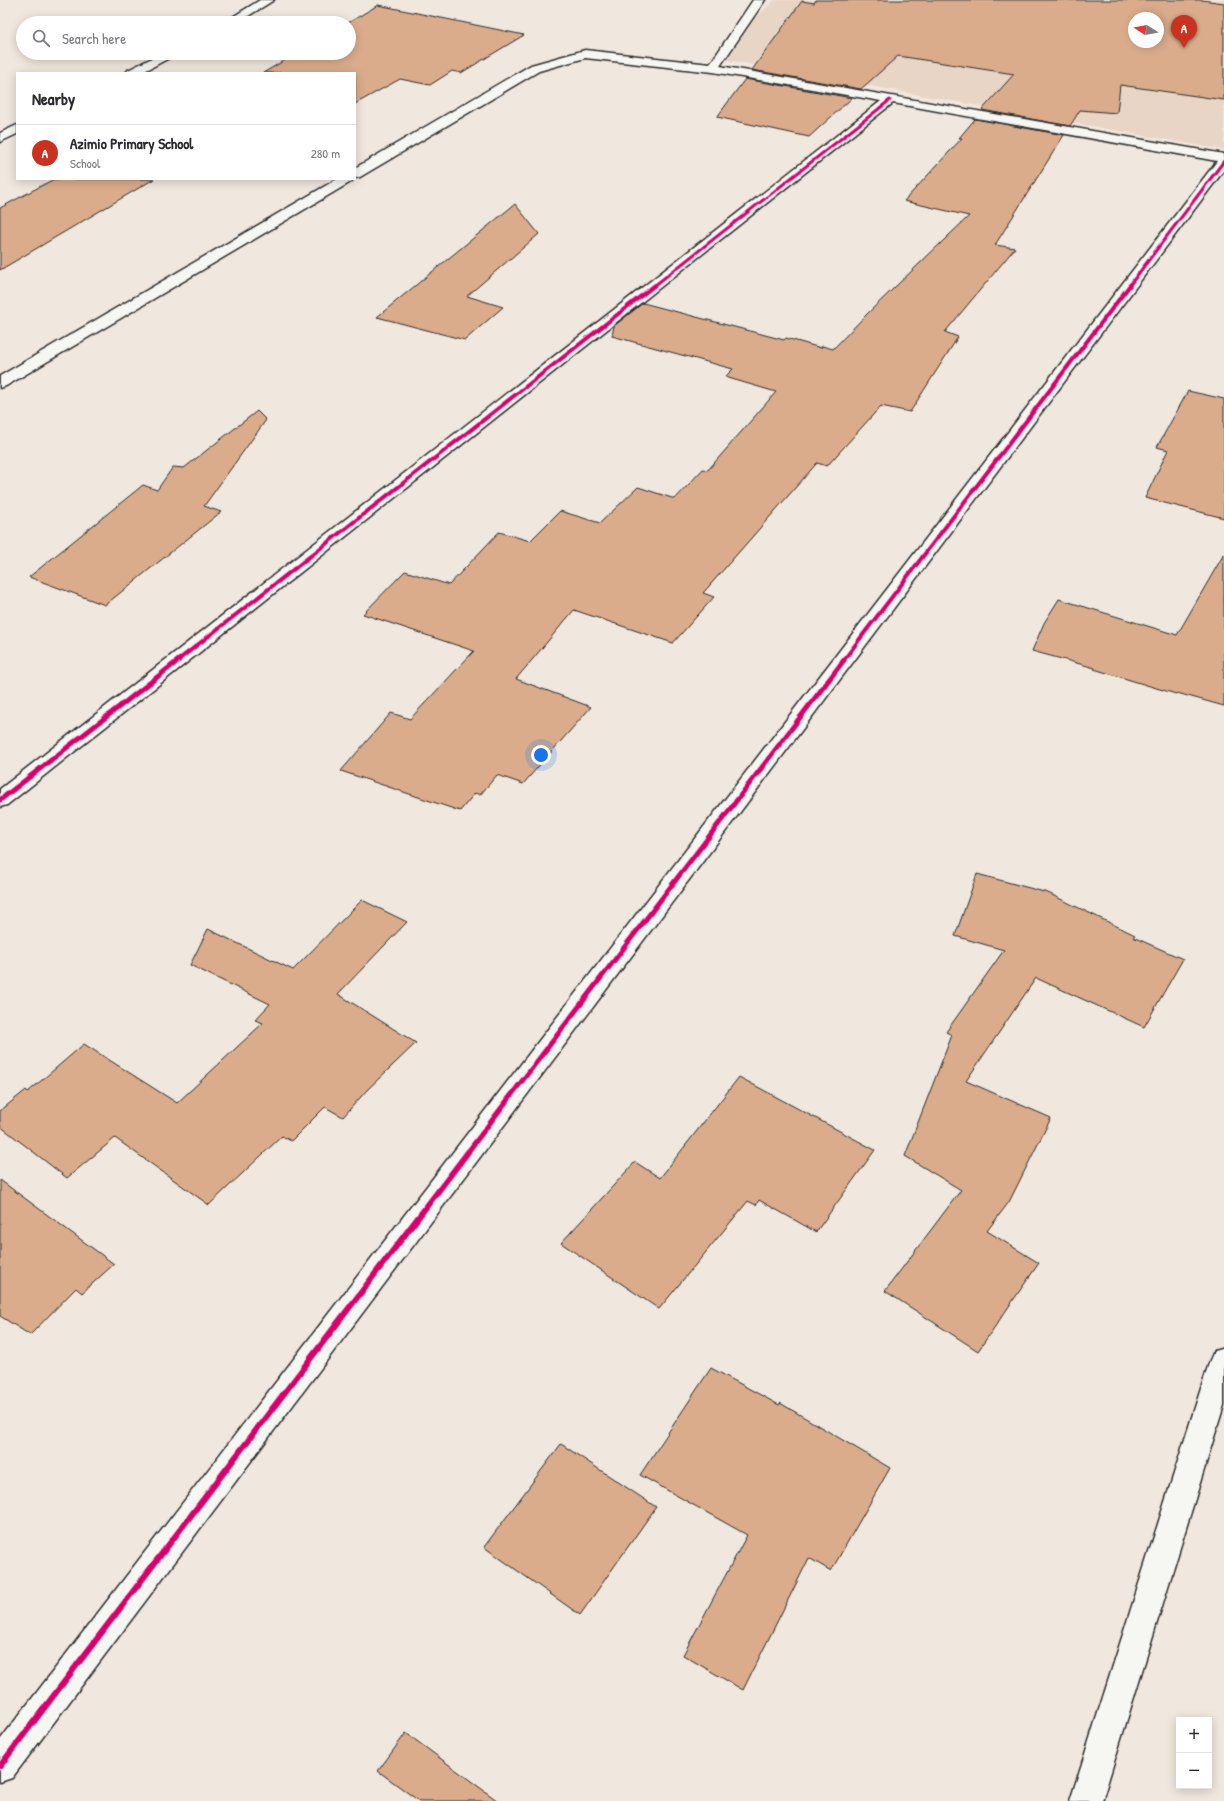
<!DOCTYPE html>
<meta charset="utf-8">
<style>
body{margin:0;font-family:"Patrick Hand",sans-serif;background:#f7f7f7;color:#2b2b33}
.controls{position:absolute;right:12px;bottom:12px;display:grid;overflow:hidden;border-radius:0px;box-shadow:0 2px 10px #0003}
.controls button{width:36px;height:36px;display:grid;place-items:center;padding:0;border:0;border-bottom:1px solid #e1e1e2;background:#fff;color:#2b2b33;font:20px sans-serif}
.compass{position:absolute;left:1128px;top:12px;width:36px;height:36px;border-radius:50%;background:#fff;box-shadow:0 2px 10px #0003;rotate:281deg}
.you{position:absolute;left:541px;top:755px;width:14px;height:14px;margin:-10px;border:3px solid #fff;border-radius:50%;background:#1a73e8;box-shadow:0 0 0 6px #1a73e833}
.badge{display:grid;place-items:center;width:26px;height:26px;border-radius:50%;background:#c8321e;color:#fff;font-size:13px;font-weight:700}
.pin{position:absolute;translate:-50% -33px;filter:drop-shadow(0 1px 2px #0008)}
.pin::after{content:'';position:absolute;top:21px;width:14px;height:12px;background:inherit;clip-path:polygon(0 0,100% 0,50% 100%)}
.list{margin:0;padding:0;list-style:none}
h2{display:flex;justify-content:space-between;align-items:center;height:52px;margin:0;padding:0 16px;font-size:17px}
h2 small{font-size:13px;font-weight:400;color:#7c7c81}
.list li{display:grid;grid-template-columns:26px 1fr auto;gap:12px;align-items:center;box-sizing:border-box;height:56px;padding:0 16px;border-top:1px solid #e1e1e2}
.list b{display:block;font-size:15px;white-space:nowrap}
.list p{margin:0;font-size:13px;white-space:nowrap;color:#7c7c81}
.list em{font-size:13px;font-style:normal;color:#7c7c81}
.icon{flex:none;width:22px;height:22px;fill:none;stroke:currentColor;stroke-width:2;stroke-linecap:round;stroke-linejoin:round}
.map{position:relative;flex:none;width:1224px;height:1801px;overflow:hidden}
.search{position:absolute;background:#fff;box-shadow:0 2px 10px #0003;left:16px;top:16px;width:340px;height:44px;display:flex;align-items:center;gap:10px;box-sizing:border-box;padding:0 14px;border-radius:22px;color:#7c7c81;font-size:15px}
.panel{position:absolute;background:#fff;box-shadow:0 2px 10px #0003;left:16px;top:72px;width:340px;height:108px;border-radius:0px}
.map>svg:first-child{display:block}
.built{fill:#e9d5c5;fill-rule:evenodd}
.building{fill:#daac8c;stroke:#2b2b2b;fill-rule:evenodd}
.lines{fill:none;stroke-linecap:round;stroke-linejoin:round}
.minor-casing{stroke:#2b2b2b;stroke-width:3}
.minor{fill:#f6f6f2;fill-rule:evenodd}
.cycleway-far3-casing{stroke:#f6f6f2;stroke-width:4.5}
.cycleway-far2-casing{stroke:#f6f6f2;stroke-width:6}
.cycleway-far1-casing{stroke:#f6f6f2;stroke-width:8}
.cycleway-casing{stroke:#f6f6f2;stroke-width:9}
.cycleway-far3{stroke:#d6006c;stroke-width:3}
.cycleway-far2{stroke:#d6006c;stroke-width:4}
.cycleway-far1{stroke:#d6006c;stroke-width:5}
.cycleway{stroke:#d6006c;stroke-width:6}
</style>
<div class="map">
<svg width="1224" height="1801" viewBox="0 0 1224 1801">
<rect width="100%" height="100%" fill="#f0e7de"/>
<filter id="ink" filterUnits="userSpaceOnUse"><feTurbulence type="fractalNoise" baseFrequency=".025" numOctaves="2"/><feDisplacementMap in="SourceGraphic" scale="8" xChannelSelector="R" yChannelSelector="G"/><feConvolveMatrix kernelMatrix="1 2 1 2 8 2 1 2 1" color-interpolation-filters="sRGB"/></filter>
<g filter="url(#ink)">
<path class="built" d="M775,0H1224V150L710,57ZM1134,18H1158V42H1134Z"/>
<g class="building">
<path d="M816,0H1202L1224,3V100L1120,85L1117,113L1080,110L1070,126L982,110L1014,74L898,56L861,89L752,70L802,1L814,3ZM1134,18H1158V42H1134Z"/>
<path d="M378,5L524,35L461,73L452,71L430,85L400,79L355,104V73H263L297,53H349L348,23Z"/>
<path d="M745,79L852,98L809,137L717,117Z"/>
<path d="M975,119L1064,135L995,245L1015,248L945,332L958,337L910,412L881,406L827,466L817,463L703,593L714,597L673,643L574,610L516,679L591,707L523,784L497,775L480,795L475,793L460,811L341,771L391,713L410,719L474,651L363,614L405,571L449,585L499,532L530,541L560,511L600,523L638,487L675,499L703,469L708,470L776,392L725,377L733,369L612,336L614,326L643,303L784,340L786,338L821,348L822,346L833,349L868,313L969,216L904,201L962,138H959Z"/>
<path d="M54,179H154L0,270V208Z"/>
<path d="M515,204L539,234L467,296L503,307L465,340L377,317Z"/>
<path d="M1188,391L1224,399V518L1145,498L1168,450L1157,447Z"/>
<path d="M257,411L266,420L204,506L221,512L105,605L29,577L143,485L157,490L173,467L184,468Z"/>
<path d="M1224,554V706L1177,693L1176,694L1094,669L1095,668L1032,651L1044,623L1059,599L1177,635Z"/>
<path d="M977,874L1048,893L1135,935L1133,937L1183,959L1144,1027L1036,978L966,1081L1051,1118L1009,1202L987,1231L1039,1263L978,1351L885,1291L961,1190L905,1156L952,1035L946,1032L1004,950L955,936Z"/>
<path d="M362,900L407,922L338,994L416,1043L367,1090L343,1117L325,1107L291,1141L282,1136L209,1205L115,1138L67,1178L0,1126V1111L26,1090L28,1092L84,1044L177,1103L263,1023L255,1020L270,1004L190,965L208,929L293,970Z"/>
<path d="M739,1077L875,1150L816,1232L759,1200L756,1205L748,1201L659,1309L561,1243L635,1162L660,1178Z"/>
<path d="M0,1180L114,1264L82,1293L76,1288L30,1335L0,1316Z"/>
<path d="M711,1368L779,1405L780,1403L890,1468L831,1571L809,1558L743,1690L683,1655L747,1535L640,1475Z"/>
<path d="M561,1444L656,1507L580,1615L484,1547Z"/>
<path d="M406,1733L498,1801H419L378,1771Z"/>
</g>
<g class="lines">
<g class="minor-casing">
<g id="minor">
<path d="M260,0H274L237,23H223Z"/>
<path d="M753,0H765L720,66L1224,154V170L12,1778L0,1782V1740L1217,161L893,103L7,805L0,807V789L881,101L713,72L585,58L539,71L360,177L355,178V168L531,65L585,50L710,64Z"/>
<path d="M162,53H177L175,55L141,73H126L128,70Z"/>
<path d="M17,125V134L0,142V133Z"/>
<path d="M337,179H353L351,182L6,386L0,388V376Z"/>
<path d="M1224,1348V1405L1102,1801H1070L1210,1360L1214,1351Z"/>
</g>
</g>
<use href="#minor" class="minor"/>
<g class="cycleway-far3-casing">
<g id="cycleway-far3">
<path d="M654,286L890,100"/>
<path d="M1129,286L1224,161"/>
</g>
</g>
<g class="cycleway-far2-casing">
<g id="cycleway-far2">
<path d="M177,661L655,285"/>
<path d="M843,661L1130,285"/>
</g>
</g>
<g class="cycleway-far1-casing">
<g id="cycleway-far1">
<path d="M0,800L179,660"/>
<path d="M467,1153L844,660"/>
</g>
</g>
<g class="cycleway-casing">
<path id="cycleway" d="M0,1766L468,1152"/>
</g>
<use href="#cycleway-far3" class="cycleway-far3"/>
<use href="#cycleway-far2" class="cycleway-far2"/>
<use href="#cycleway-far1" class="cycleway-far1"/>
<use href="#cycleway" class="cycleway"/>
</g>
</g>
</svg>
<div class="controls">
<button>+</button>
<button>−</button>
</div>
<svg class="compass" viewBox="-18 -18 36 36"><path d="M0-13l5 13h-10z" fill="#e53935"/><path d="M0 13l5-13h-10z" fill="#7c7c81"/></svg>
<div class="you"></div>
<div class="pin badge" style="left:1184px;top:48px">A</div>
<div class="search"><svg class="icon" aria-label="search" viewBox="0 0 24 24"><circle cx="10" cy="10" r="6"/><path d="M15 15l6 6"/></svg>Search here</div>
<section class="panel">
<h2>Nearby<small></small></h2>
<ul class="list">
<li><span class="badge">A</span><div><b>Azimio Primary School</b><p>School</p></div><em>280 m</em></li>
</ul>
</section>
</div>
